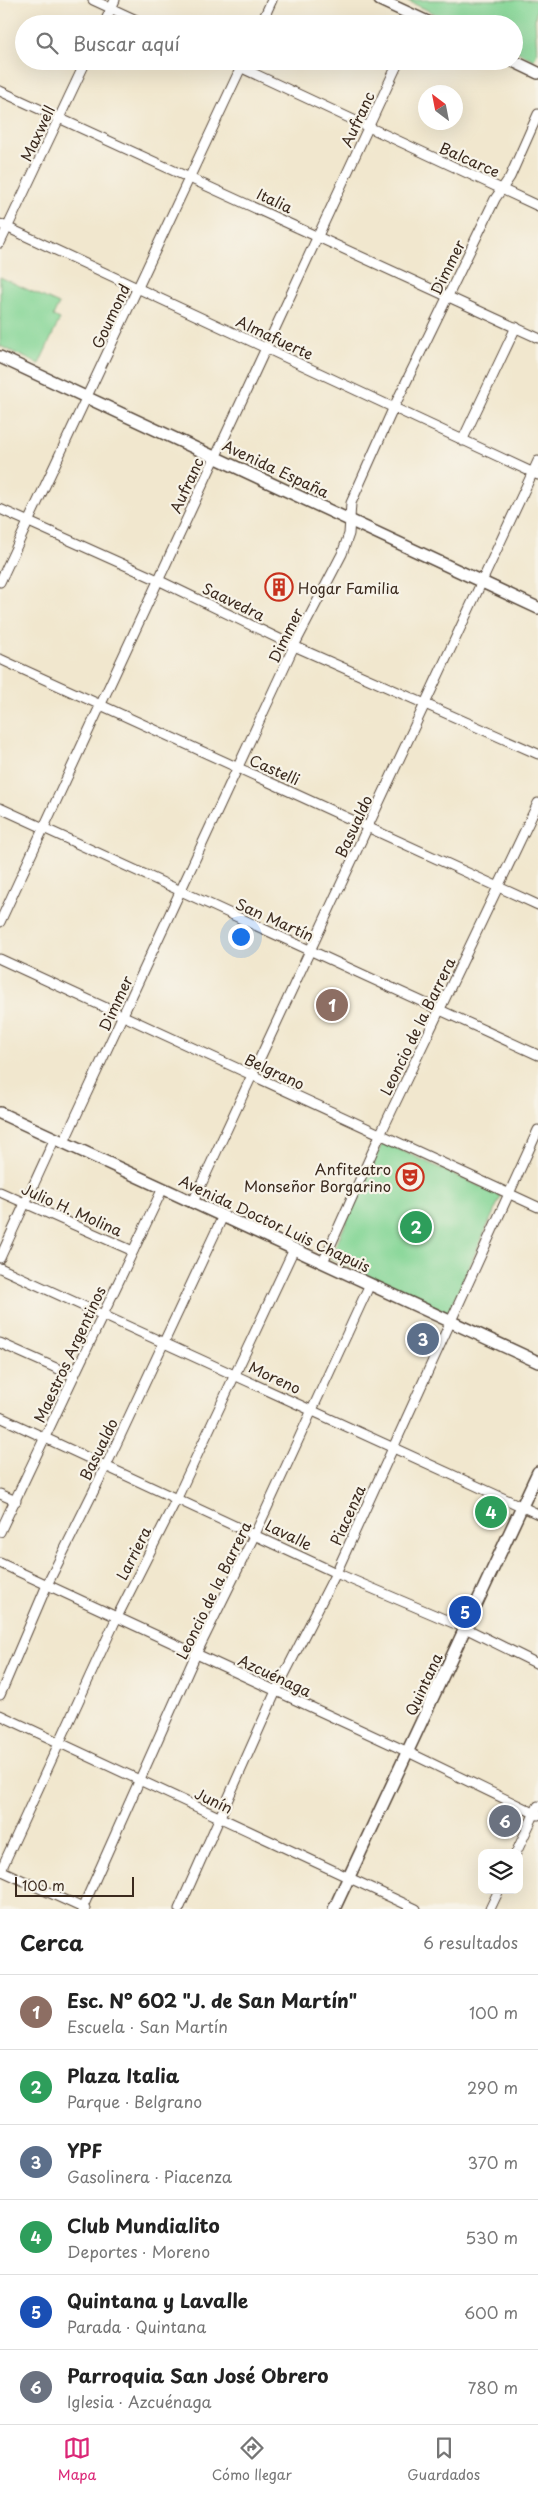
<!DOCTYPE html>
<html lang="es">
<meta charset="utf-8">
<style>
body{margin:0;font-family:"Playpen Sans",sans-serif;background:#f6f6f6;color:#222}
.controls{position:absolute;right:15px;bottom:15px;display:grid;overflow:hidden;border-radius:10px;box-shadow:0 5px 20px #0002}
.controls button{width:45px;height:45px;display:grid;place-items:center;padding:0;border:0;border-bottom:1px solid #e0e0e0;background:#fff;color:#222;font:25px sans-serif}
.compass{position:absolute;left:418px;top:85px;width:45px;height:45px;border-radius:50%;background:#fff;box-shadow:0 5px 20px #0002;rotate:328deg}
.scale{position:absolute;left:15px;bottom:12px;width:119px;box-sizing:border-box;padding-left:5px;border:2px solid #3b2a1e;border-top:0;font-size:14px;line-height:18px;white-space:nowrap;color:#3b2a1e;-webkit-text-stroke:4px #f7f3e8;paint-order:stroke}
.you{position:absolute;left:240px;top:936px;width:18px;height:18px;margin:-12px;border:4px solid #fff;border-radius:50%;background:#1a73e8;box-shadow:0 0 0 8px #1a73e833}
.badge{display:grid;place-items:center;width:32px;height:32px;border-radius:50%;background:#db2777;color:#fff;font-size:16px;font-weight:700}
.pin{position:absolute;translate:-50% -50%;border:2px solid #fff;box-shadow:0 1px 5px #0006}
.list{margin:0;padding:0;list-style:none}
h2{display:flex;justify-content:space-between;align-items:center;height:65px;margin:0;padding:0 20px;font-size:21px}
h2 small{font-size:16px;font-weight:400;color:#767676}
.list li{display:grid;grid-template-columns:32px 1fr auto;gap:15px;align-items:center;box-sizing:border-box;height:75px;padding:0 20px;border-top:1px solid #e0e0e0}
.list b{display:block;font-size:19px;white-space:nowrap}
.list p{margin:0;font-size:16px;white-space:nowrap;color:#767676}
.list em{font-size:16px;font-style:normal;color:#767676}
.icon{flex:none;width:28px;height:28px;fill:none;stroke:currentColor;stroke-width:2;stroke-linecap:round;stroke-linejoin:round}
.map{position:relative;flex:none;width:538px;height:1909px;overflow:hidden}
.search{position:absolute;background:#fff;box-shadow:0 5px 20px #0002;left:15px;right:15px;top:15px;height:55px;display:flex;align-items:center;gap:12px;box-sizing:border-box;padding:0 18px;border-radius:28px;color:#767676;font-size:19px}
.sheet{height:515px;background:#fff}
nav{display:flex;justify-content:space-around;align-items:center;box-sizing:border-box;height:70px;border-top:1px solid #e0e0e0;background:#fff;font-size:14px;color:#767676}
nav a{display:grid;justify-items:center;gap:2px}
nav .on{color:#db2777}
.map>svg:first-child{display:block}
.green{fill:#85d696;stroke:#60805a}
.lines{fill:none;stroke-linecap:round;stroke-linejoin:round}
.minor-casing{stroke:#564638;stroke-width:11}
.major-casing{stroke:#564638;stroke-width:14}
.minor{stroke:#fff;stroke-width:9}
.major{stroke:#fff;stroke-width:11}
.labels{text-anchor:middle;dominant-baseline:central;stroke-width:4.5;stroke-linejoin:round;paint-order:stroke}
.street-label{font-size:15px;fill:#3b2a1e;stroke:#f7f3e8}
.poi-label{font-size:15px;fill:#3b2a1e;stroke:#f7f3e8;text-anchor:start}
</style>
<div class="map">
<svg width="538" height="1909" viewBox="0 0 538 1909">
<rect width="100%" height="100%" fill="#f7f3e8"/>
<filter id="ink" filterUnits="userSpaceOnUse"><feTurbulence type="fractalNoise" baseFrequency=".02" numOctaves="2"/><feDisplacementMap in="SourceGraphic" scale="10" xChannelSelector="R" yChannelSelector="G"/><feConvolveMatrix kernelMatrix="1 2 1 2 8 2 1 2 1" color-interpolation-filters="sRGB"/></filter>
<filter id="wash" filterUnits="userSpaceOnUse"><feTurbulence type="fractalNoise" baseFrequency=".0096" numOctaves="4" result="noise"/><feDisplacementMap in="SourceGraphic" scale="20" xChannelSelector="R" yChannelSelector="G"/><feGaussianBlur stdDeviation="1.12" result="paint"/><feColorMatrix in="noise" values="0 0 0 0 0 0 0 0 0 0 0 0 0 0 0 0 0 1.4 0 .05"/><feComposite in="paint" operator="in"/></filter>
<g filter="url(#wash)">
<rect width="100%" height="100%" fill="#f1e7ce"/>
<g class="green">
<path d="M406,0H538L535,20L537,52L534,60L514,50V24H457Z"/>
<path d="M0,277L59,304L53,316L60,319L39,364L0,346Z"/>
<path d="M383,1142L501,1196L448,1313L330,1258Z"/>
<path d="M482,1501L504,1511L499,1523L477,1512Z"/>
</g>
</g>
<g filter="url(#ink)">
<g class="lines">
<g class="minor-casing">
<g id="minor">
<path d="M93,0L145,24"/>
<path d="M104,24L115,0"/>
<path d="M261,24L272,0"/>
<path d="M227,61L538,206"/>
<path d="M0,91L538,338"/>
<path d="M0,224L538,475"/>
<path d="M0,243L86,61"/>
<path d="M462,441L516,327"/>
<path d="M0,509L158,580L294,646L538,754"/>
<path d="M0,582L244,61"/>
<path d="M0,659L538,905"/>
<path d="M0,808L538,1055"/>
<path d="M0,922L399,61"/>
<path d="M0,959L538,1207"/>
<path d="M64,1142L294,646L342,554L349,534L351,503L393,409L495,199L510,177L538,114"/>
<path d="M0,1192L133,1251"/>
<path d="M193,1202L538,461"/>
<path d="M0,1258L55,1138"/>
<path d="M323,1262L380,1135L538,803"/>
<path d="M0,1268L538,1514"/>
<path d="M0,1343L74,1376"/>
<path d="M0,1417L336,1573L465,1628L538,1664"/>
<path d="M0,1494L16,1501"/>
<path d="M0,1532L163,1188"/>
<path d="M0,1563L408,1752L538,1815"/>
<path d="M0,1695L47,1585L106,1466L223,1216"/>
<path d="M0,1715L416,1909"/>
<path d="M516,1853L538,1806"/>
<path d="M0,1870L85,1909"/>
<path d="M0,1872L117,1617L177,1498L294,1249"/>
<path d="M82,1909L196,1654L255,1534L370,1284"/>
<path d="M179,1909L276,1691L336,1573L538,1130"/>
<path d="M490,1909L499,1890"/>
</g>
</g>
<g class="major-casing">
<g id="major">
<path d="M380,0L432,24"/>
<path d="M513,61L538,73"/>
<path d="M0,357L538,608"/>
<path d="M0,1113L538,1362"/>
<path d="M334,1909L538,1472"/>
</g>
</g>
<use href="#minor" class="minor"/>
<use href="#major" class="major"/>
</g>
</g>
<defs>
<g id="building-ring" transform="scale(1.4375)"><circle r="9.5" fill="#f7f3e8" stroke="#c8321e" stroke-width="1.5"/><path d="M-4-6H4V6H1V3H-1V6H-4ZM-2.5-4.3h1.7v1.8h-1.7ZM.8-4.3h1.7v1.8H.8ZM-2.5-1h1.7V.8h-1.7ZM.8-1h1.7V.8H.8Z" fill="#c8321e"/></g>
<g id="theatre-ring" transform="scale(1.4375)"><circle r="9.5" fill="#f7f3e8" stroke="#c8321e" stroke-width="1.5"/><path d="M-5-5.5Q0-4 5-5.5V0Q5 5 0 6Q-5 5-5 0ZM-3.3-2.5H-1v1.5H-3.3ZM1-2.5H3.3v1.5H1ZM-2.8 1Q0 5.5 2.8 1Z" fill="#c8321e"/></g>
</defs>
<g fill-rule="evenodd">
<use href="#building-ring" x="279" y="587"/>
<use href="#theatre-ring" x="410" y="1177"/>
</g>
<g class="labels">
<g class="street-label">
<text transform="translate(357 119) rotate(-65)">Aufranc</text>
<text transform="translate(37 133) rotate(-65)">Maxwell</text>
<text transform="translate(470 159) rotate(24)">Balcarce</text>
<text transform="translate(275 200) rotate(25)">Italia</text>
<text transform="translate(447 267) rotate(-64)">Dimmer</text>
<text transform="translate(110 316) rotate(-65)">Goumond</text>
<text transform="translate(275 337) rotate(25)">Almafuerte</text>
<text transform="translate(276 468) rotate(25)">Avenida España</text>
<text transform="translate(186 485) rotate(-65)">Aufranc</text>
<text transform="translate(234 601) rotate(26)">Saavedra</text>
<text transform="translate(285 635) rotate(-64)">Dimmer</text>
<text transform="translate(275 769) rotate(24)">Castelli</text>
<text transform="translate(353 826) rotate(-65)">Basualdo</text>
<text transform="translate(275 919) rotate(24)">San Martín</text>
<text transform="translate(115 1003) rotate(-65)">Dimmer</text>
<text transform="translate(417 1026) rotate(-64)">Leoncio de la Barrera</text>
<text transform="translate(275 1071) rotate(25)">Belgrano</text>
<text transform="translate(72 1209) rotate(24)">Julio H. Molina</text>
<text transform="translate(275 1223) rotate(25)">Avenida Doctor Luis Chapuis</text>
<text transform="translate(69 1354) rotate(-65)">Maestros Argentinos</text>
<text transform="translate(275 1377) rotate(25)">Moreno</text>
<text transform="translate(98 1449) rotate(-64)">Basualdo</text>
<text transform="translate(347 1515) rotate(-66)">Piacenza</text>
<text transform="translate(289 1534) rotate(26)">Lavalle</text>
<text transform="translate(133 1553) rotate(-63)">Larriera</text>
<text transform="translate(213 1590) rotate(-64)">Leoncio de la Barrera</text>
<text transform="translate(275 1675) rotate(25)">Azcuénaga</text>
<text transform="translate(423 1684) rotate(-65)">Quintana</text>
<text transform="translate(214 1800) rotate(25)">Junín</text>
</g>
<g class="poi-label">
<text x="298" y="587">Hogar Familia</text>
<text x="391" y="1168" text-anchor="end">Anfiteatro<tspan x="391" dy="17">Monseñor Borgarino</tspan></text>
</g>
</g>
</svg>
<div class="controls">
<button><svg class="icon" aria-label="layers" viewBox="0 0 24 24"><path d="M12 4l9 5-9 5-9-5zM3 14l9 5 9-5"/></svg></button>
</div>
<svg class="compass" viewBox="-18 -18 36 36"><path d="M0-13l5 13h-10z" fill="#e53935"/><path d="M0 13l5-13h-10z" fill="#767676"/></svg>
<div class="scale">100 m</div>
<div class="you"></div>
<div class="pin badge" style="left:332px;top:1005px;background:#8d6e63">1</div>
<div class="pin badge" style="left:416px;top:1227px;background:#2e9e5b">2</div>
<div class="pin badge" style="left:423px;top:1339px;background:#5c6f8a">3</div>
<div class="pin badge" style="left:491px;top:1512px;background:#2e9e5b">4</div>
<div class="pin badge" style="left:465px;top:1612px;background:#1a4fb4">5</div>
<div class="pin badge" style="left:505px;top:1821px;background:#6b7280">6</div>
<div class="search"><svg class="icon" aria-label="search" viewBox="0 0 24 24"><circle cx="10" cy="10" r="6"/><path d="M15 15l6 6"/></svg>Buscar aquí</div>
</div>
<section class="sheet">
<h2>Cerca<small>6 resultados</small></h2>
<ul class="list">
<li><span class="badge" style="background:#8d6e63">1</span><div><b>Esc. N° 602 &quot;J. de San Martín&quot;</b><p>Escuela · San Martín</p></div><em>100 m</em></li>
<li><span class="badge" style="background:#2e9e5b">2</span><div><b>Plaza Italia</b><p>Parque · Belgrano</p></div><em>290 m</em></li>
<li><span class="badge" style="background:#5c6f8a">3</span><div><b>YPF</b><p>Gasolinera · Piacenza</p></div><em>370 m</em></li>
<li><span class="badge" style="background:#2e9e5b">4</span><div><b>Club Mundialito</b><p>Deportes · Moreno</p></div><em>530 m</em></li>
<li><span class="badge" style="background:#1a4fb4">5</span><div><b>Quintana y Lavalle</b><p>Parada · Quintana</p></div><em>600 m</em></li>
<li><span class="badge" style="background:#6b7280">6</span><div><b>Parroquia San José Obrero</b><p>Iglesia · Azcuénaga</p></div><em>780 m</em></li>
</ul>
</section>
<nav>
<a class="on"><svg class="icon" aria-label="map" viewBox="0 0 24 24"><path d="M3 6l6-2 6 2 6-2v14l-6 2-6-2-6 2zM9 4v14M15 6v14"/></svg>Mapa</a>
<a><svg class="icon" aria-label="directions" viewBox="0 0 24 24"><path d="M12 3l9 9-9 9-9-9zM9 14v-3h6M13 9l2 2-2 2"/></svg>Cómo llegar</a>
<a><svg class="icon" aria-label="saved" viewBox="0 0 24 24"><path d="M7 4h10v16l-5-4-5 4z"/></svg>Guardados</a>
</nav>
